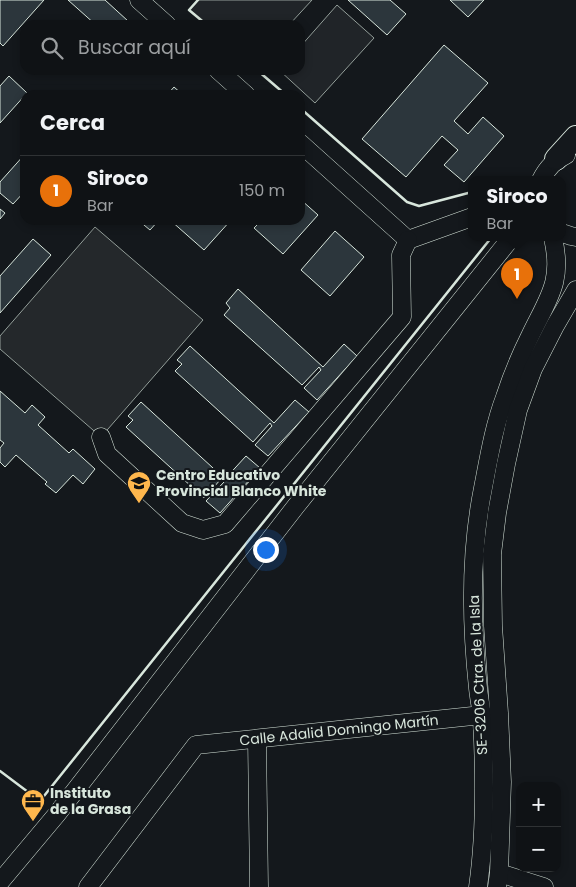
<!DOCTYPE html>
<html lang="es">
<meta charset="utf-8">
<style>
body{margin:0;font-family:Poppins,sans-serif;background:#1d2022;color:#f1f3f6}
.controls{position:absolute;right:15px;bottom:15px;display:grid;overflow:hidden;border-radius:10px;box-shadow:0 2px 8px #0003}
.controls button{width:45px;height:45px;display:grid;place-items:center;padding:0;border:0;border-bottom:1px solid #2f3234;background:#0f1215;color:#f1f3f6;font:25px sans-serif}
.you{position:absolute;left:265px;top:549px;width:18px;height:18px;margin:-12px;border:4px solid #fff;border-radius:50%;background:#1a73e8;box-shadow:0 0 0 8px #1a73e833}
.badge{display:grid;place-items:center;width:32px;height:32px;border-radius:50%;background:#0f766e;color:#fff;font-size:16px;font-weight:700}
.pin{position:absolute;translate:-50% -41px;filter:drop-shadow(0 1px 2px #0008)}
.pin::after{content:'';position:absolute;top:26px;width:18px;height:15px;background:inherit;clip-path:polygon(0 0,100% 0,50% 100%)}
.popup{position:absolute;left:468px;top:176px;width:98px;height:65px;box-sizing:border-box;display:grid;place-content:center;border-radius:10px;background:#0f1215;filter:drop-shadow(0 1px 4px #0005);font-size:16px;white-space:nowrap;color:#9b9ea0}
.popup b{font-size:19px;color:#f1f3f6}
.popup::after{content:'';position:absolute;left:50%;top:100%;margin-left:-10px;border:10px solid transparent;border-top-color:#0f1215}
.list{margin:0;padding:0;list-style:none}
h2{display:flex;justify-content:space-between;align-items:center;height:65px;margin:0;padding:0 20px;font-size:21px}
h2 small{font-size:16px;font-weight:400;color:#9b9ea0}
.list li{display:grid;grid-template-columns:32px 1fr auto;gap:15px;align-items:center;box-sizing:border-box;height:70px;padding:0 20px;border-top:1px solid #2f3234}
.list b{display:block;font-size:19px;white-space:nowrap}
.list p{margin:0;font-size:16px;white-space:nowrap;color:#9b9ea0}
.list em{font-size:16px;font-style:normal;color:#9b9ea0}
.icon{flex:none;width:28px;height:28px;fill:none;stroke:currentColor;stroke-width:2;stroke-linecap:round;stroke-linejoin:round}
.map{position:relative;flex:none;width:576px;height:887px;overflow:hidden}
.search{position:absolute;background:#0f1215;box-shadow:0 2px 8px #0003;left:20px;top:20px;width:285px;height:55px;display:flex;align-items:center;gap:12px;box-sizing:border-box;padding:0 18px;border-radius:15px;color:#9b9ea0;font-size:19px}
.panel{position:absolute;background:#0f1215;box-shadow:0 2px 8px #0003;left:20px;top:90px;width:285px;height:135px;border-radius:15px}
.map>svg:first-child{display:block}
.green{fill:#202428;stroke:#939e99}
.parking{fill:#24282b;stroke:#939e99}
.building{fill:#2c363c;stroke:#d8e6dc}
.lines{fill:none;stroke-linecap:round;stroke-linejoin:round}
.minor-casing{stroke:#d8e6dc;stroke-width:19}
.major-casing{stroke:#d8e6dc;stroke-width:24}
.minor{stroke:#14181c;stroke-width:18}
.major{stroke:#14181c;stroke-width:22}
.wall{stroke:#d8e6dc;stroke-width:2.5}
.labels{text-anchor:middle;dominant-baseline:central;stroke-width:4;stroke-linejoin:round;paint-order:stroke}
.poi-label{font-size:14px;font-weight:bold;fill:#d8e6dc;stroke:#14181c;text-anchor:start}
.street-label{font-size:14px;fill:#d8e6dc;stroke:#14181c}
</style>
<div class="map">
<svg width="576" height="887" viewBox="0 0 576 887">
<rect width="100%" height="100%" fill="#14181c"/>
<g class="green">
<path d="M198,0H312L289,25H207L189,10Z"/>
<path d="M337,5L374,38L315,103L279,70H300V47Z"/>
</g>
<path class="parking" d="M95,227L203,320L101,437L0,349V336Z"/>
<g class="building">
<path d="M0,0H44L3,46L0,43Z"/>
<path d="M68,0H105L128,21L125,25H96Z"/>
<path d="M348,0H390L406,14L387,35Z"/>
<path d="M450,0H484L468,17Z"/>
<path d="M444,45L488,83L454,121L468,134L483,117L504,136L464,182L444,165L458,150L442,136L406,177L362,139Z"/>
<path d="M9,76L27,93L0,123V86Z"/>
<path d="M174,87L183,95H167Z"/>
<path d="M25,154V191L13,204L0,193V182Z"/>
<path d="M300,199L318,215L283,254L254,228L262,220H300Z"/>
<path d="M0,209L5,213L0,219Z"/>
<path d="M138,220H159L150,230Z"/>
<path d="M170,220H231L204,250Z"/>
<path d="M335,231L364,257L330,296L301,270Z"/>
<path d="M33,239L51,255L0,313V276Z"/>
<path d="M238,289L323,367L344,344L357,356L317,400L304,388L321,370L319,367L302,385L224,315L230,308L226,303Z"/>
<path d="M190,346L274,423L295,400L309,412L268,456L255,445L272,426L270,423L253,442L175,371L182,364L177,360Z"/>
<path d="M0,391L25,413L32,405L45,417L38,425L69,453L73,449L95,469L83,484L73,475L56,493L45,484L47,482L16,455L5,467L0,462V448L4,443L0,440Z"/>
<path d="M141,402L225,479L246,456L260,468L220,513L206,501L224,482L221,479L204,498L126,427L133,420L128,416Z"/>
</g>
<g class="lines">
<g class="minor-casing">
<g id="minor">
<path d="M139,0L167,25"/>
<path d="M218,70L246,95"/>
<path d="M300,143L408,240L472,217"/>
<path d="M541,180C547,168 554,160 566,155"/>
<path d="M562,233L571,236L576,237"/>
<path d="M101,437L107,454L182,523L203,530L225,524L402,317L401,255L408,240"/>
<path d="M257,739L259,887"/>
<path d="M499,873L544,887"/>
<path d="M0,882L57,814L296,506L511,238"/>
<path d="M88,887L196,745L482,715"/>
<path d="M478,887C486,831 485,774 482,718C481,707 479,698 478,688C471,623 470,553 483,488C489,457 494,426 505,397C512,375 521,354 531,334C549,297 563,281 553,238"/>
<path d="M497,887L499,873L502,782L499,713L493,626L492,554L497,513L506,464L518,410L533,369L555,326L576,290"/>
</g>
</g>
<g class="major-casing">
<path id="major" d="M556,159L576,137"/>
</g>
<use href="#minor" class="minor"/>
<use href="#major" class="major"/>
<g class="wall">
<path d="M198,0L189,10L207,25"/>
<path d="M257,70L286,95"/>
<path d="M300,108L407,202L419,206L472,192"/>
<path d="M0,771L40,801L491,238"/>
</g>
</g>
<defs>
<g id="university-pin" transform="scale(1.25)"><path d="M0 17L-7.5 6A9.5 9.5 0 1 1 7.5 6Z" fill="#ffb74d" stroke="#14181c"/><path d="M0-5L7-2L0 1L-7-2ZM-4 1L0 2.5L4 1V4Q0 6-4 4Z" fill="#111"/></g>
<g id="office-pin" transform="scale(1.25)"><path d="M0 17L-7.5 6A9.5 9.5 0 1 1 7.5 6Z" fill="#ffb74d" stroke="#14181c"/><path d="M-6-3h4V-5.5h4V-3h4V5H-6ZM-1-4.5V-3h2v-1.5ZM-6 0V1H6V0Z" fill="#111"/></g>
</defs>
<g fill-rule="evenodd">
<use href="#university-pin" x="139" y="483"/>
<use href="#office-pin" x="33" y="801"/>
</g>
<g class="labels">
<g class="poi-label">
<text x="156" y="475">Centro Educativo<tspan x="156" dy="16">Provincial Blanco White</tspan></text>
<text x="50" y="793">Instituto<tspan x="50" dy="16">de la Grasa</tspan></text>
</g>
<g class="street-label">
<text transform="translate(478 675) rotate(-93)">SE-3206 Ctra. de la Isla</text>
<text transform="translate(339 730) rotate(-6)">Calle Adalid Domingo Martín</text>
</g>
</g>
</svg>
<div class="controls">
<button>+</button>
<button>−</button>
</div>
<div class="you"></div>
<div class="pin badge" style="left:517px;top:299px;background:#e8710a">1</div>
<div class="popup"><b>Siroco</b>Bar</div>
<div class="search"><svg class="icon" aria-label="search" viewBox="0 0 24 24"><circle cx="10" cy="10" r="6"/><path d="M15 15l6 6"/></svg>Buscar aquí</div>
<section class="panel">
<h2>Cerca<small></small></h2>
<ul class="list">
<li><span class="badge" style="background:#e8710a">1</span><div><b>Siroco</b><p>Bar</p></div><em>150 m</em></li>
</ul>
</section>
</div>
